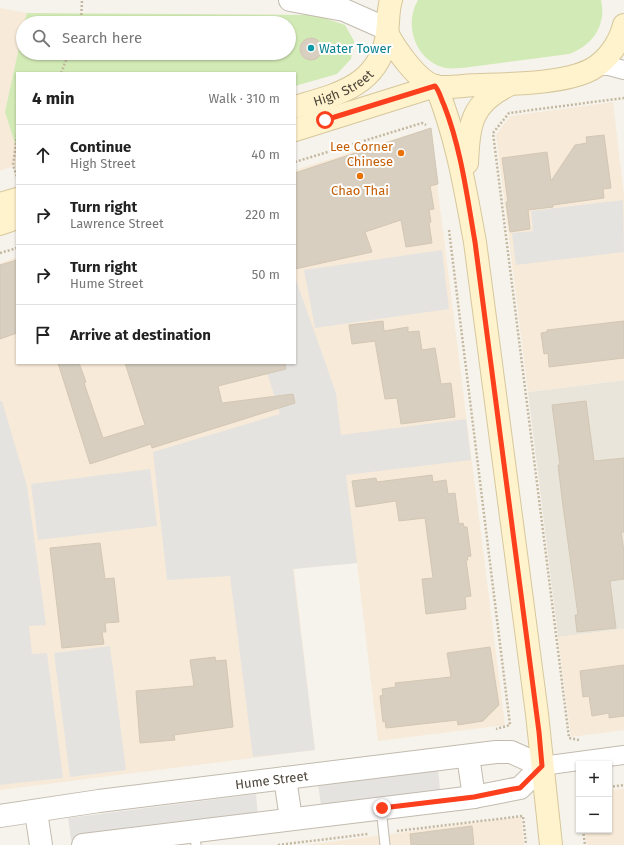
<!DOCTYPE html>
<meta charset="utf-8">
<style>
body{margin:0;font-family:"Fira Sans",sans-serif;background:#f6f6f6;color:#222}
.controls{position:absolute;right:12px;bottom:12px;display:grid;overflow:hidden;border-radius:0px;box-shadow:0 1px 3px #0004}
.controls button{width:36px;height:36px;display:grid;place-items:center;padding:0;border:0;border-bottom:1px solid #e0e0e0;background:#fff;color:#222;font:20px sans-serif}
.stop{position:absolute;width:12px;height:12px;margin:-9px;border:3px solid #fc3f1d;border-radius:50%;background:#fff}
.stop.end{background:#fc3f1d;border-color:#fff;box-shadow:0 1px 4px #0008}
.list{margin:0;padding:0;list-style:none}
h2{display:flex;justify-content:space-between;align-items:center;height:52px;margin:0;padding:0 16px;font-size:17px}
h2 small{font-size:13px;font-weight:400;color:#767676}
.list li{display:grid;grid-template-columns:26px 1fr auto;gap:12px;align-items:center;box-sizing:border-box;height:60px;padding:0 16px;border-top:1px solid #e0e0e0}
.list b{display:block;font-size:15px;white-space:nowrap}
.list p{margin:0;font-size:13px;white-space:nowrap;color:#767676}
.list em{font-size:13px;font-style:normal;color:#767676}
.icon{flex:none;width:22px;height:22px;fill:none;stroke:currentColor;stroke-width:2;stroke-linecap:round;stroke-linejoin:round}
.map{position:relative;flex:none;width:624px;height:845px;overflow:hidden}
.search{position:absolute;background:#fff;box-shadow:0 1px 3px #0004;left:16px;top:16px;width:280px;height:44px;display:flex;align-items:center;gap:10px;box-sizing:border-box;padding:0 14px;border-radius:22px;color:#767676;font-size:15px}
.panel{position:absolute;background:#fff;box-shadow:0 1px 3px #0004;left:16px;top:72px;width:280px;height:292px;border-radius:0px}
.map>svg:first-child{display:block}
.residential{fill:#eae5da}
.commercial{fill:#f7ead8}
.green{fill:#d2eab5}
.parking{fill:#e5e3e0}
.building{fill:#d8cfc1;stroke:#d3c7b4}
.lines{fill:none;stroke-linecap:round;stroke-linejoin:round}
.service-casing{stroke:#c2bbae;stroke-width:11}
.minor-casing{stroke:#c2bbae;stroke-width:20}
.tertiary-casing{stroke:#c2bbae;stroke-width:24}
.secondary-casing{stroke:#d6c79b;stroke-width:24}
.path{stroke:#c4b79f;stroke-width:2.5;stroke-dasharray:2 2;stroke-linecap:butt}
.service{stroke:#fff;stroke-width:9}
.minor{stroke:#fff;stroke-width:18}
.tertiary{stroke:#fff;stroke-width:22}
.secondary{stroke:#fff3cd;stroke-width:22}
.route{stroke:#fc3f1d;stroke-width:5}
.culture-dot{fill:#0f9aa8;stroke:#fff;stroke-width:1.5}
.food-dot{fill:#e8710a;stroke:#fff;stroke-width:1.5}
.labels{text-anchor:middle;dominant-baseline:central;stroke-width:4;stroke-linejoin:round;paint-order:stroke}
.culture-label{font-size:13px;fill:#0d838f;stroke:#fff;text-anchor:start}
.street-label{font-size:13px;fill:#4b4439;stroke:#fff}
.food-label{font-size:13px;fill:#c56008;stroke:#fff;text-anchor:end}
</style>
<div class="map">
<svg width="624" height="845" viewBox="0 0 624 845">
<rect width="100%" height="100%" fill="#f6f3ec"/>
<path class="residential" d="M624,380V629L558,637L528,392Z"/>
<g class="commercial">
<path d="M0,8L27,13L5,112L17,150V165L0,171Z"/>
<path d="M613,102L624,196V380L528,392L496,135L510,116Z"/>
<path d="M430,128L505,725L378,741L357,563L294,569L315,750L0,790V263L17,257V363H295V170Z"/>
<path d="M624,629V730L571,737L558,637Z"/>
<path d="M624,789V845H587L585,830H609V790Z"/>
<path d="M521,817L524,845H306Z"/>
</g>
<g class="green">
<path d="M418,0H601C607,25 592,46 569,54L462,68C457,68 451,69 446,68C416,62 403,25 418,0Z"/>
<path d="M27,13L315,15L345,25L354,41L351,59L337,74L295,86V73H17V150L5,112L23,29V53H289V23H24Z"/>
</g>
<g class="parking">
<path d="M623,200L624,252L516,265L512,233L533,231L531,211Z"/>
<path d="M442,250L449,309L315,328L304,270Z"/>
<path d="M295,277L336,393L341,435L466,419L471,460L346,475L357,563L293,569L315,750L253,757L230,576L167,580L153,452L280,414L264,363H295Z"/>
<path d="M0,401H2L27,486L46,625L29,626L32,654L47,653L63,778L0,785Z"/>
<path d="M150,469L157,526L38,540L31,484Z"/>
<path d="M110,646L126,770L70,777L54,653Z"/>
<path d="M438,769L440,790L321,805L318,784Z"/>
<path d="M256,794L258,816L71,840L68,818Z"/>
</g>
<g class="building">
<circle cx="311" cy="49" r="11"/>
<path d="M431,128L438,184L430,186L434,209L429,210L431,222L429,223L432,243L406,247L401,220L365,232L372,252L295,269V173Z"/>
<path d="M604,135L611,188L603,189L604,198L553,205V207L528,210L530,229L510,232L506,202H508L502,158L547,152L551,181L575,145L587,143L586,137Z"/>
<path d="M17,260V333L0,339V265Z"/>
<path d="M383,321L384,331L408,327V332L419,331L422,350L435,348L441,384L451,383L455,417L401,424L397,398L385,399L375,341L352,344L349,325Z"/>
<path d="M624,321V358L549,367L548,353L544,354L541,333L547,332V330Z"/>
<path d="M58,363H79L86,382L84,383L103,438L145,425L125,363H285L286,369L218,386L222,403L293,394L295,403L152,448L151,444L90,464Z"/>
<path d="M586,401L594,461L624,458V532H621L624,551V579L610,581L616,628L577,632L575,615H578L563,506L558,465H560L552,405Z"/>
<path d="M432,475L433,482L446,480L448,494L455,493L459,524L463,523L464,527H467L471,556L467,557L468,560H466L471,596L465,597L466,609L426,614L422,579L433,578L425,518L399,521L396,501L356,507L352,481L376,478L377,482Z"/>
<path d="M100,543L105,579L114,578L119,622L105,623L106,632H102L104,644L62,648L50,548Z"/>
<path d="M490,647L499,705L483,721L458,725L457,720L386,728L385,721L383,722L380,696L383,695L382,689L396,687L395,683L451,677L447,653Z"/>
<path d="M215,657L216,661L226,660L233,727L174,735L175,740L140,743L136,691L194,686L190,660Z"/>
<path d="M624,665V716L609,718V713L592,716L589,696L583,697L580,671Z"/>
<path d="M472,826L474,845H411L410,834Z"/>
</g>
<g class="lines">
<g class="service-casing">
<g id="service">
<path d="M381,808L385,845"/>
<path d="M194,831L196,845"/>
</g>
</g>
<g class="minor-casing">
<g id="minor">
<path d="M597,66H609L624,70"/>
<path d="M542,766L624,755"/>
</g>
</g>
<g class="tertiary-casing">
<g id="tertiary">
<path d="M290,0L344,10L387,29"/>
<path d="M468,756L474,797"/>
<path d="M285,778L291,819"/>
<path d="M36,812L41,845"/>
<path id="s1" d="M0,816L99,801L496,752H511L542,766L520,788L474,797L83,845"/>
</g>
</g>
<g class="secondary-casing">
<g id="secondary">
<path d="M387,33C395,48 417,81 435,86C446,89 466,85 478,85C509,84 565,84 592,69C608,60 620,42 624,25"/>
<path d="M436,86C457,138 465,188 475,242L537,714L551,845"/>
<path id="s2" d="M295,107C335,95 376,87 386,40C389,26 387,13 391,0"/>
<path d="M295,130L435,86"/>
<path d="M467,163C469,124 471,103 509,85"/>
<path d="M0,204L17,199"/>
<path d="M0,224L17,218"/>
</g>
</g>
<g class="path">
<path d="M81,23L82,0"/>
<path d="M61,73L69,53"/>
<path d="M17,135L13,165L17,177"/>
<path d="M295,162L422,123L426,125"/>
<path d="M449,230L510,725L496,729"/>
<path d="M0,253L17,248"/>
<path d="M579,740L569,738L493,133L509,113L624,98"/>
<path d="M609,787L624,785"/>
<path d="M579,791V801"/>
<path d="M583,830L585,845"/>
<path d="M397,831L523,816L526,845"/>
<path d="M278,845L368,834"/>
</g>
<use href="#service" class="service"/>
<use href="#minor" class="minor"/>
<use href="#tertiary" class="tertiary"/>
<use href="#secondary" class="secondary"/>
</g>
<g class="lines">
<path class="route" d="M325,120L435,86C439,90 441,99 444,105C461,148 467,196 475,242L539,732L542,766L520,788L513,789L474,797L382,808"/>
</g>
<circle class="culture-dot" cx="311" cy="48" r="4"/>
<g class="food-dot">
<circle cx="401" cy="153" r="4"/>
<circle cx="360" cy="176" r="4"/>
</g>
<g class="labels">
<g class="culture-label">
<text x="319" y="48">Water Tower</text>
</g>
<g class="street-label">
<text stroke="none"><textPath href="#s2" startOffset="52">High Street</textPath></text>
<text stroke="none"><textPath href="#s1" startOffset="274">Hume Street</textPath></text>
</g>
<g class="food-label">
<text x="393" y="146">Lee Corner<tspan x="393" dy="15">Chinese</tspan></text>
<text x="360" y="190" text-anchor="middle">Chao Thai</text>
</g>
</g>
</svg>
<div class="controls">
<button>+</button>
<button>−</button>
</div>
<div class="stop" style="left:325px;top:120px"></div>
<div class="stop end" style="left:382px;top:808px"></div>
<div class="search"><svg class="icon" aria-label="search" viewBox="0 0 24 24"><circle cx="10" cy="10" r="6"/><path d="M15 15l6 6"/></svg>Search here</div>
<section class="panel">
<h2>4 min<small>Walk · 310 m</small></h2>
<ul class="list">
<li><svg class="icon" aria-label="ahead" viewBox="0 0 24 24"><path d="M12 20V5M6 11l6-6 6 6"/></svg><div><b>Continue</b><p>High Street</p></div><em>40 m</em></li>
<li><svg class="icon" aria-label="right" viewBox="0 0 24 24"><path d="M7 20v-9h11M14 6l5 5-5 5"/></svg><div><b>Turn right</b><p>Lawrence Street</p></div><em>220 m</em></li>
<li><svg class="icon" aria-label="right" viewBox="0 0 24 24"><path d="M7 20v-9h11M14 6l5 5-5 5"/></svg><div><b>Turn right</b><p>Hume Street</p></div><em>50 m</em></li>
<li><svg class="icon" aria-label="arrive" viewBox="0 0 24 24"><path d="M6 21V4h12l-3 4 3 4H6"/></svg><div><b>Arrive at destination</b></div></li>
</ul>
</section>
</div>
